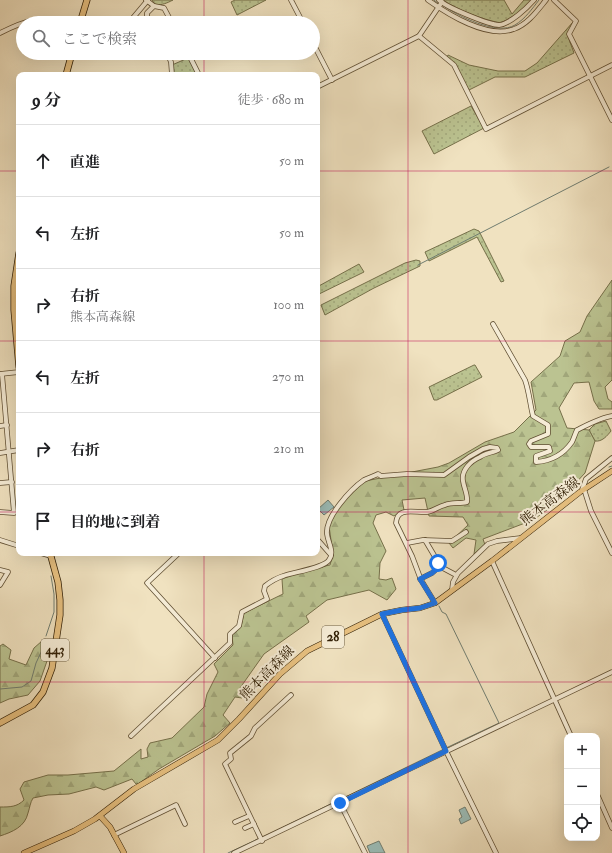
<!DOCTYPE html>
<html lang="ja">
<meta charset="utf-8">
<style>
body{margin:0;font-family:"IM FELL Double Pica","Noto Serif JP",serif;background:#f6f6f6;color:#202124}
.controls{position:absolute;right:12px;bottom:12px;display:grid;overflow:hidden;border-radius:8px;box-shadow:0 4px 16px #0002}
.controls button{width:36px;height:36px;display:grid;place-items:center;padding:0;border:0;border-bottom:1px solid #e0e0e0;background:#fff;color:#202124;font:20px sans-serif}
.stop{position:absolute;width:12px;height:12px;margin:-9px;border:3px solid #1a73e8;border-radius:50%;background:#fff}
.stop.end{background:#1a73e8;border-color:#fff;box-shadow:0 1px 4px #0008}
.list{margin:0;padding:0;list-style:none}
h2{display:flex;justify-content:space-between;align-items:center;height:52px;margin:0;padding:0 16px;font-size:17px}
h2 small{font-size:13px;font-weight:400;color:#757577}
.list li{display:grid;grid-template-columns:26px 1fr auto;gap:12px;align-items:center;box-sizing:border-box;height:72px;padding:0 16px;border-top:1px solid #e0e0e0}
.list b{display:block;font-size:15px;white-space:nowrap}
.list p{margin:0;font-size:13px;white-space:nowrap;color:#757577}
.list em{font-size:13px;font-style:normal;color:#757577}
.icon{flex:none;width:22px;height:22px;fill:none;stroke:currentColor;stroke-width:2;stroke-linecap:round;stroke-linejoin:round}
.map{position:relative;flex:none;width:612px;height:853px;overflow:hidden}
.search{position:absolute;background:#fff;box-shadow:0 4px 16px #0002;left:16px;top:16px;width:304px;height:44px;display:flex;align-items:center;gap:10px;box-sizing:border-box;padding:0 14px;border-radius:22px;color:#757577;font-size:15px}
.panel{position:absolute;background:#fff;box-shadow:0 4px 16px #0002;left:16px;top:72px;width:304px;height:484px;border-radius:8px}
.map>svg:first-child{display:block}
.grass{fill:url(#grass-dots);stroke:#76704a}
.forest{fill:url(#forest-firs);stroke:#76704a}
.water{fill:#9bbdb8;stroke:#707d70}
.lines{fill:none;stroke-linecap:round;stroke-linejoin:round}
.stream{stroke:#707d70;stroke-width:1}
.minor-casing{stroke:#604f33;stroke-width:5.5}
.major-casing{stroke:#301e04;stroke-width:6}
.highway-casing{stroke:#301e04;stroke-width:7}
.minor{stroke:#f5ecd6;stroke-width:4}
.major{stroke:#e8c180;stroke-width:5}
.highway{stroke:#e8c180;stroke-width:5.5}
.route{stroke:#1a73e8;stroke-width:5}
.grid{fill:none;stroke:#c2185b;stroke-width:1;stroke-opacity:0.55}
.labels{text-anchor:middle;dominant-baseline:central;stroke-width:4;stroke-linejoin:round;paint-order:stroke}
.shield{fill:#f5ecd6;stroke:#6b5c43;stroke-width:1}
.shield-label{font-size:13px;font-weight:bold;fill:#301e04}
.street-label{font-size:14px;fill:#301e04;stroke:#f5ecd6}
</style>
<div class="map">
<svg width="612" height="853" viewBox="0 0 612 853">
<defs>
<pattern id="grass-dots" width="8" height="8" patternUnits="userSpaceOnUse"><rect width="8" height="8" fill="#bbc391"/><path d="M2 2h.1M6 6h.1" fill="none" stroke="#a1a77b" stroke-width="1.8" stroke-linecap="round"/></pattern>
<pattern id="forest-firs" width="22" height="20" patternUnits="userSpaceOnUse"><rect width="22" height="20" fill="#bbc391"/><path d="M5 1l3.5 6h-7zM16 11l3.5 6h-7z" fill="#a1a77b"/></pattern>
</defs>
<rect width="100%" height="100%" fill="#f0e2c0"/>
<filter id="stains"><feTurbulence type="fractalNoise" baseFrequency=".005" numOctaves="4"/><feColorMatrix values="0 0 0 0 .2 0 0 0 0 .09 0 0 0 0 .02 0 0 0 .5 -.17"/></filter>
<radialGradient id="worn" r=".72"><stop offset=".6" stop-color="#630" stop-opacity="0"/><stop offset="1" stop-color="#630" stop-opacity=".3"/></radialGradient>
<g class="grass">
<path d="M152,0H173C167,3 163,5 155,5Z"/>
<path d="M235,0H266L237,15L231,2Z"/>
<path d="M443,0H504L512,14L524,0H531L520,12L501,23C481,19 460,11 443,0Z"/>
<path d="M573,22V24L567,34L574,53L525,77H495L469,90L447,57L448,55L469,65L498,71H525L537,63Z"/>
<path d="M188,58L196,71L189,75H173L172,65Z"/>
<path d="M471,106L484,128L434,154L422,131Z"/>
<path d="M474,229L479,231L504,281L501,282L477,237L429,261L425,252Z"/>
<path d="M416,260L420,261V266L374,288L325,315L321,305L405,263Z"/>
<path d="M359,264L364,272L317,295V287Z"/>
<path d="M474,365H475L482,377L437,400H434L429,387Z"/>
<path d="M606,421L611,431C607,436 602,442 595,441L589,430L595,424Z"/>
</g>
<g class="forest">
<path d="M612,280V380L605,387L608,399L612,402V409H599L594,401L589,382L574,383L559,408L567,428L589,430L595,441L585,473L558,502L533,520L483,539L485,545L474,554L476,540L466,538L453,548L449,543L468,525L463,517L429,516L425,498L402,500L404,510L394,516L386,512L376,515L373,523L386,551L380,563L379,579L386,580L392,578L396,589L387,600L369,590L327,600L306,616L309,622L264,654L240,688L246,691L242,698L235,697L223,715L230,723L215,736L159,769L138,784H136L132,779L104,790L96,787L69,794L48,795L33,798C30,803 30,807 28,813C25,827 12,832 0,836V807C10,807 17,807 24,800L20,789L24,782L48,775H68L114,771L141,749V759L148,757L147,749L150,743L172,738L204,707L207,694L218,672L214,664L233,645L232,635L241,627L244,613L283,594L282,579L307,570L330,565L333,554L329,526L334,514L347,498L365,481L438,467L449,463L485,442L514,432L536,410L531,382L560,356L565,341L580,332L587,316Z"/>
<path d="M42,641L47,661L40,681L28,695L9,699L0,703V646L3,644L11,650L9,659L26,665L34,648Z"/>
</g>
<g class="water">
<path d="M328,500L334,507L324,515L318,509Z"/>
<path d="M465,807L471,819L461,824L459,819L462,817L459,810Z"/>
<path d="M379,841L385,853H370L367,846Z"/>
</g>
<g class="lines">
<g class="stream">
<path d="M434,0L439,4"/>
<path d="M442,5C458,16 497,36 515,25C525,19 532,9 539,0"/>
<path d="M418,265L609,167"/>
<path d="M609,467L612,466"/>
<path d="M439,606L442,612L446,614L499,723L446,748"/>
<path d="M46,636L54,612V594L51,576"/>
<path d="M0,689L22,687L31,681L36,663L44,646L45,639"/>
<path d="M261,838L444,749"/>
<path d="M228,853L258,839"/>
</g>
<g class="minor-casing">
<g id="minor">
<path d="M146,0L154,6L164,8L172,23"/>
<path d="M291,0L303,23"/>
<path d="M428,0C449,15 488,39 514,29C528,24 537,11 546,0"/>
<path d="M439,0C446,7 489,25 499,25C510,24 527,8 534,0"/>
<path d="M554,0L576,21L569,34L612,120"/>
<path d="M126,23L132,19L148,0"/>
<path d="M147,23V13L154,6"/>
<path d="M0,33C24,21 41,14 68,23"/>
<path d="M419,36L454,65L486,129L612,65"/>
<path d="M313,43L332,80"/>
<path d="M167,53L171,62L172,75"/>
<path d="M188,53L199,75"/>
<path d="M317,87L419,36L442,2"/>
<path d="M493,324L525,380C529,391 530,404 533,416L548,425V434L531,441L529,444L531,447H549L550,451L536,456V462C551,461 563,455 572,442C574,438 575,434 577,430C587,425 602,417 612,416"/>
<path d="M0,374L19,372"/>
<path d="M0,426L7,425"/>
<path d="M0,453L19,450"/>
<path d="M0,483L12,482"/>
<path d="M584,489L591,511L612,553"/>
<path d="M582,490L586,479L612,458"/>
<path d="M0,512L14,513L2,374"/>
<path d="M317,539L331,555"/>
<path d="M0,540L19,546"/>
<path d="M425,540L441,567L456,575"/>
<path d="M407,543L423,540L452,541L466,532"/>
<path d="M41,553L51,556"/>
<path d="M179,553L147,583L215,658"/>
<path d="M492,561L571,736"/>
<path d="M0,570L8,572L0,585"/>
<path d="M420,579L432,573L440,566"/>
<path d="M452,590L453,582L458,573L488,544L497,541L521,538"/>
<path d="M382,614L446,751L496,853"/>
<path d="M131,736L230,643V634L239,626L242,612L267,599L264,591L265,586C270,582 277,578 283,576C294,572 324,568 329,560C335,552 328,543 327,534C325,517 351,489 364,480C368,478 374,476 378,474L381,476L407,474L444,475L469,457L483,449L490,447L497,448L498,450C492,453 485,453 480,457C471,461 461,470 463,481C464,488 468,495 467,502C460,504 452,502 445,505C439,506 434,511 427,512C415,513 397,506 396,523L412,556L421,580L435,603"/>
<path d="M597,794L612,828"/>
<path d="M340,803L365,853"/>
<path d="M235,822L249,816"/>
<path d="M245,828L254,824"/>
<path d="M114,835L176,805L185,824"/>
<path d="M262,841L225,764L231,759L230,753L251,736L255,728L291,695"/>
<path d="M234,853L612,672"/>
</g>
</g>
<g class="major-casing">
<g id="major">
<path d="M100,816L110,827L124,853"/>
<path d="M24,853L74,831L95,819L134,789L218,740L239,719L280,674L307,651L382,614L402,610L420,608L435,603L492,561L580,492L612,471"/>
</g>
</g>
<g class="highway-casing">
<g id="highway">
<path d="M80,23L87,0"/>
<path d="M66,75L72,53"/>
<path d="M19,253L14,286V310L19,367"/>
<path d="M0,723L33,705L43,692L52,668L60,615V600L58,582L50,553"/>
</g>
</g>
<use href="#minor" class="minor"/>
<use href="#major" class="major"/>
<use href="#highway" class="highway"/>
</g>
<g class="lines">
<path class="route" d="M340,803L446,751L382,614L402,610L420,608L435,603L420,579L432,573L440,566L438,563"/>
</g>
<path class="grid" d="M204,0V23M408,0V853M204,53V75M0,171H19M317,171H612M0,341H19M317,341H612M0,512H19M317,512H612M204,553V853M0,682H612"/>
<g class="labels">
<g class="shield">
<rect x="322" y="626" width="22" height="22" rx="3"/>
<rect x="41" y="639" width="28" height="22" rx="3"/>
</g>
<g class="shield-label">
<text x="333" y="637">28</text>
<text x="55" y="650">443</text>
</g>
<g class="street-label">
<text transform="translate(550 501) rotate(-37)">熊本高森線</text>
<text transform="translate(267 673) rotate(-45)">熊本高森線</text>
</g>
</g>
<rect width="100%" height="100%" filter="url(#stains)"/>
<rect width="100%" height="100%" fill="url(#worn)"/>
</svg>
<div class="controls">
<button>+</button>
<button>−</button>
<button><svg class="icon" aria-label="locate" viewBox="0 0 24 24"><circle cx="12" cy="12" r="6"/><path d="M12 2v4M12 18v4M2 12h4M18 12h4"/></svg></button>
</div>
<div class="stop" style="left:438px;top:563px"></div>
<div class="stop end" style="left:340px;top:803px"></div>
<div class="search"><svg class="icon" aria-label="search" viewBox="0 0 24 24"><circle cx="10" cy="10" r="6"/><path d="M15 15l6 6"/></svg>ここで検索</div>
<section class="panel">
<h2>9 分<small>徒歩 · 680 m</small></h2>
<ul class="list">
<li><svg class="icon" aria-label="ahead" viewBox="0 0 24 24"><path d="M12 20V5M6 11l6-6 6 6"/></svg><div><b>直進</b></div><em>50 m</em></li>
<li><svg class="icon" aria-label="left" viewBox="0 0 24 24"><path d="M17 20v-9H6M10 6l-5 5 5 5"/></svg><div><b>左折</b></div><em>50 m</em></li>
<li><svg class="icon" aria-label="right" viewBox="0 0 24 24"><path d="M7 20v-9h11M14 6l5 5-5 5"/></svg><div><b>右折</b><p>熊本高森線</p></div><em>100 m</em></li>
<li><svg class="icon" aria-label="left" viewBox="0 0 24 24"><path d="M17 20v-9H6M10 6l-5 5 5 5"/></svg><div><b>左折</b></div><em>270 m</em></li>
<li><svg class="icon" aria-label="right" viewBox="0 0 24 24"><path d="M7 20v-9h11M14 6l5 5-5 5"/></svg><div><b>右折</b></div><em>210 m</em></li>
<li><svg class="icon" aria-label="arrive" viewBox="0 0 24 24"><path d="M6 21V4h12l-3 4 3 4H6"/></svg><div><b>目的地に到着</b></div></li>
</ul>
</section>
</div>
